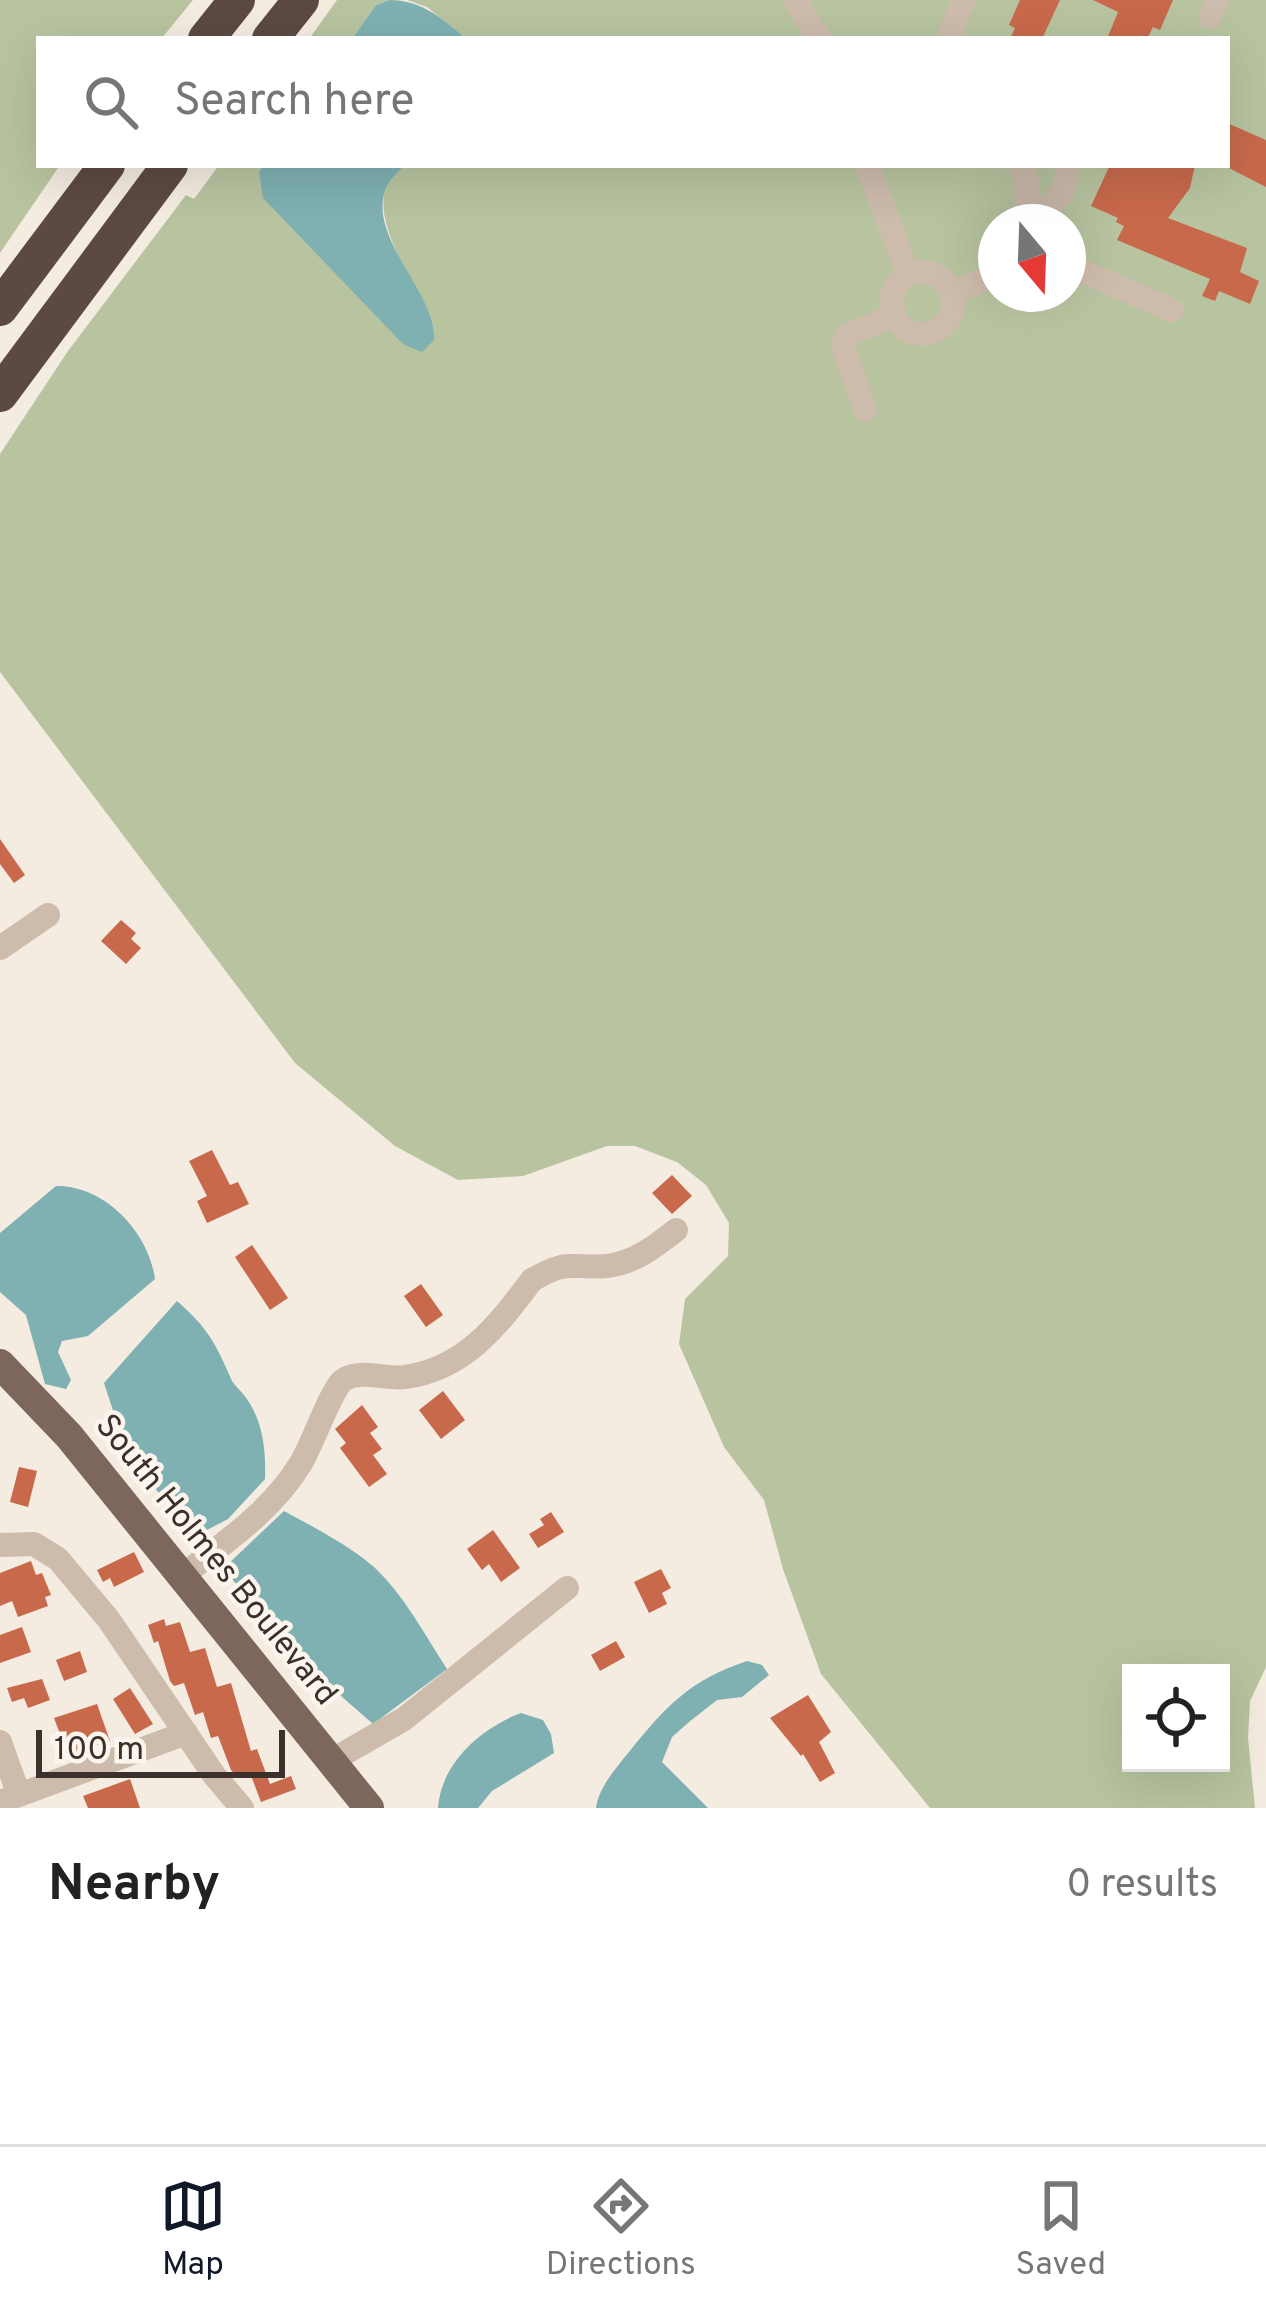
<!DOCTYPE html>
<style>
body{margin:0;font-family:Overpass,sans-serif;background:#f6f6f6;color:#222}
.controls{position:absolute;right:36px;bottom:36px;display:grid;overflow:hidden;border-radius:0px;box-shadow:0 12px 48px #0002}
.controls button{width:108px;height:108px;display:grid;place-items:center;padding:0;border:0;border-bottom:3px solid #e0e0e0;background:#fff;color:#222;font:60px sans-serif}
.compass{position:absolute;left:978px;top:204px;width:108px;height:108px;border-radius:50%;background:#fff;box-shadow:0 12px 48px #0002;rotate:161deg}
.scale{position:absolute;left:36px;bottom:30px;width:249px;box-sizing:border-box;padding-left:12px;border:6px solid #3b302b;border-top:0;font-size:33px;line-height:42px;white-space:nowrap;color:#3b302b;-webkit-text-stroke:9px #fbf5ee;paint-order:stroke}
.list{margin:0;padding:0;list-style:none}
h2{display:flex;justify-content:space-between;align-items:center;height:156px;margin:0;padding:0 48px;font-size:51px}
h2 small{font-size:39px;font-weight:400;color:#767676}
.icon{flex:none;width:66px;height:66px;fill:none;stroke:currentColor;stroke-width:2;stroke-linecap:round;stroke-linejoin:round}
.map{position:relative;flex:none;width:1266px;height:1808px;overflow:hidden}
.search{position:absolute;background:#fff;box-shadow:0 12px 48px #0002;left:36px;right:36px;top:36px;height:132px;display:flex;align-items:center;gap:30px;box-sizing:border-box;padding:0 42px;border-radius:0px;color:#767676;font-size:45px}
.sheet{height:336px;background:#fff}
nav{display:flex;justify-content:space-around;align-items:center;box-sizing:border-box;height:168px;border-top:3px solid #e0e0e0;background:#fff;font-size:33px;color:#767676}
nav a{display:grid;justify-items:center;gap:6px}
nav .on{color:#111827}
.map>svg:first-child{display:block}
.green{fill:#b8c4a0;fill-rule:evenodd}
.water{fill:#7fb0b2}
.building{fill:#c8694b}
.lines{fill:none;stroke-linecap:round;stroke-linejoin:round}
.minor{stroke:#cdbbac;stroke-width:24}
.major{stroke:#7d675c;stroke-width:30}
.highway{stroke:#5c4a42;stroke-width:36}
.labels{text-anchor:middle;dominant-baseline:central;stroke-width:9;stroke-linejoin:round;paint-order:stroke}
.street-label{font-size:33px;fill:#3b302b;stroke:#fbf5ee}
</style>
<div class="map">
<svg width="1266" height="1808" viewBox="0 0 1266 1808">
<rect width="100%" height="100%" fill="#f4ebe1"/>
<g class="green">
<path d="M0,0H193L161,39H39V165H60L0,253Z"/>
<path d="M337,0H389L376,5L352,39H309Z"/>
<path d="M407,0H1266V1667L1250,1701L1248,1738L1255,1808H930L821,1674L783,1569L764,1500L724,1447L679,1344L685,1299L728,1256L729,1223L706,1185L677,1162L635,1146H607L523,1176L458,1180L395,1146L295,1063L0,672V454L68,351L186,195L194,199L219,165H263L259,172L421,297C406,271 374,219 386,188C389,180 400,171 405,165H1227V39H467L427,7ZM996,222H1068V294H996ZM1131,1673H1221V1763H1131Z"/>
</g>
<g class="water">
<path d="M389,0C423,0 442,19 467,39H352L376,5Z"/>
<path d="M263,165H405C400,171 389,180 386,188C366,237 437,293 434,340L422,352L403,344L263,198L259,172Z"/>
<path d="M56,1186C104,1185 149,1232 155,1279L88,1336L62,1341L58,1352L71,1380L66,1389L45,1384L26,1315L0,1292V1233Z"/>
<path d="M177,1301C208,1328 216,1344 232,1381C235,1386 240,1390 244,1395C263,1419 266,1450 265,1479L228,1519L205,1531L186,1527L135,1463L123,1441L104,1383Z"/>
<path d="M284,1511C315,1528 347,1544 374,1567C404,1595 425,1635 447,1669L373,1724L267,1631L248,1597L223,1569Z"/>
<path d="M747,1661L762,1665L769,1675L742,1697L717,1700L689,1722L672,1737L662,1762L708,1808H596C599,1787 616,1768 629,1752C666,1706 690,1680 747,1661Z"/>
<path d="M521,1713L543,1720L551,1734L554,1753L492,1791L478,1808H438C441,1763 481,1728 521,1713Z"/>
</g>
<g class="building">
<path d="M1020,0H1060L1042,39H1010L1015,28L1009,25Z"/>
<path d="M1093,0H1173L1160,30L1153,27L1147,39H1107L1118,12Z"/>
<path d="M1227,123L1266,140V187L1227,167Z"/>
<path d="M1110,165H1195L1190,188L1168,218L1247,248L1240,272L1259,281L1250,304L1219,291L1215,301L1202,296L1210,279L1117,240L1124,226L1116,222L1118,218L1091,206Z"/>
<path d="M0,839L25,875L14,883L0,864Z"/>
<path d="M121,920L136,933L131,939L141,948L126,964L101,941Z"/>
<path d="M212,1150L230,1185L238,1182L249,1204L207,1223L197,1201L207,1196L189,1161Z"/>
<path d="M672,1175L692,1196L672,1214L652,1193Z"/>
<path d="M252,1245L288,1298L270,1310L235,1257Z"/>
<path d="M421,1284L443,1315L426,1327L404,1296Z"/>
<path d="M443,1391L465,1420L441,1439L419,1410Z"/>
<path d="M362,1405L378,1427L370,1433L382,1449L373,1455L387,1474L369,1487L340,1448L346,1443L335,1429Z"/>
<path d="M19,1467L37,1471L28,1507L10,1502Z"/>
<path d="M551,1512L564,1532L538,1548L529,1534L544,1525L540,1519Z"/>
<path d="M493,1530L520,1568L501,1582L489,1564L482,1570L467,1549Z"/>
<path d="M134,1552L144,1572L114,1587L110,1578L103,1582L97,1570Z"/>
<path d="M31,1561L36,1575L42,1573L51,1595L45,1597L48,1606L18,1617L12,1601L0,1606V1573Z"/>
<path d="M661,1569L671,1588L662,1593L667,1604L649,1613L634,1582Z"/>
<path d="M164,1619L166,1626L180,1622L190,1652L205,1648L217,1687L231,1683L251,1751L257,1749L270,1784L291,1776L296,1789L261,1802L250,1773L238,1778L231,1770L218,1736L211,1738L203,1712L195,1715L184,1683L174,1686L170,1681L158,1641L154,1643L148,1625Z"/>
<path d="M22,1627L31,1652L0,1663V1635Z"/>
<path d="M616,1641L625,1657L600,1671L591,1655Z"/>
<path d="M80,1651L87,1672L64,1681L56,1660Z"/>
<path d="M42,1679L50,1700L28,1708L24,1698L12,1702L7,1688Z"/>
<path d="M130,1688L153,1724L135,1734L113,1699Z"/>
<path d="M808,1695L831,1732L819,1742L835,1773L820,1782L803,1754L801,1756L770,1718Z"/>
<path d="M97,1704L110,1741L68,1755L54,1718Z"/>
<path d="M130,1779L140,1808H88L83,1796Z"/>
</g>
<g class="lines">
<g class="minor">
<path d="M795,0L819,39"/>
<path d="M1210,17L1217,0"/>
<path d="M952,39V27L964,0"/>
<path d="M867,165L908,273"/>
<path d="M1020,165L1027,181L1026,222"/>
<path d="M1028,215C1054,206 1068,194 1068,165"/>
<path d="M1068,265L1172,310"/>
<circle cx="922" cy="303" r="31"/>
<path d="M951,295L996,273"/>
<path d="M865,410L842,343L847,335L896,315"/>
<path d="M0,948L48,915"/>
<path d="M0,1545L34,1544L58,1559L109,1620L214,1775L242,1808"/>
<path d="M182,1576C225,1542 272,1511 301,1463C312,1445 330,1393 342,1381C357,1368 386,1380 405,1377C465,1369 498,1325 532,1280C570,1258 570,1269 607,1266C634,1263 656,1246 676,1230"/>
<path d="M0,1742L19,1795"/>
<path d="M331,1761L404,1719L567,1588"/>
<path d="M0,1802L186,1733"/>
</g>
<path class="major" d="M0,1364L69,1436L369,1808"/>
<g class="highway">
<path d="M206,39L237,0"/>
<path d="M270,39L301,0"/>
<path d="M0,308L107,165"/>
<path d="M0,394L170,165"/>
</g>
</g>
<g class="labels">
<g class="street-label">
<text transform="translate(215 1561) rotate(51)">South Holmes Boulevard</text>
</g>
</g>
</svg>
<div class="controls">
<button><svg class="icon" aria-label="locate" viewBox="0 0 24 24"><circle cx="12" cy="12" r="6"/><path d="M12 2v4M12 18v4M2 12h4M18 12h4"/></svg></button>
</div>
<svg class="compass" viewBox="-18 -18 36 36"><path d="M0-13l5 13h-10z" fill="#e53935"/><path d="M0 13l5-13h-10z" fill="#767676"/></svg>
<div class="scale">100 m</div>
<div class="search"><svg class="icon" aria-label="search" viewBox="0 0 24 24"><circle cx="10" cy="10" r="6"/><path d="M15 15l6 6"/></svg>Search here</div>
</div>
<section class="sheet">
<h2>Nearby<small>0 results</small></h2>
<ul class="list">
</ul>
</section>
<nav>
<a class="on"><svg class="icon" aria-label="map" viewBox="0 0 24 24"><path d="M3 6l6-2 6 2 6-2v14l-6 2-6-2-6 2zM9 4v14M15 6v14"/></svg>Map</a>
<a><svg class="icon" aria-label="directions" viewBox="0 0 24 24"><path d="M12 3l9 9-9 9-9-9zM9 14v-3h6M13 9l2 2-2 2"/></svg>Directions</a>
<a><svg class="icon" aria-label="saved" viewBox="0 0 24 24"><path d="M7 4h10v16l-5-4-5 4z"/></svg>Saved</a>
</nav>
